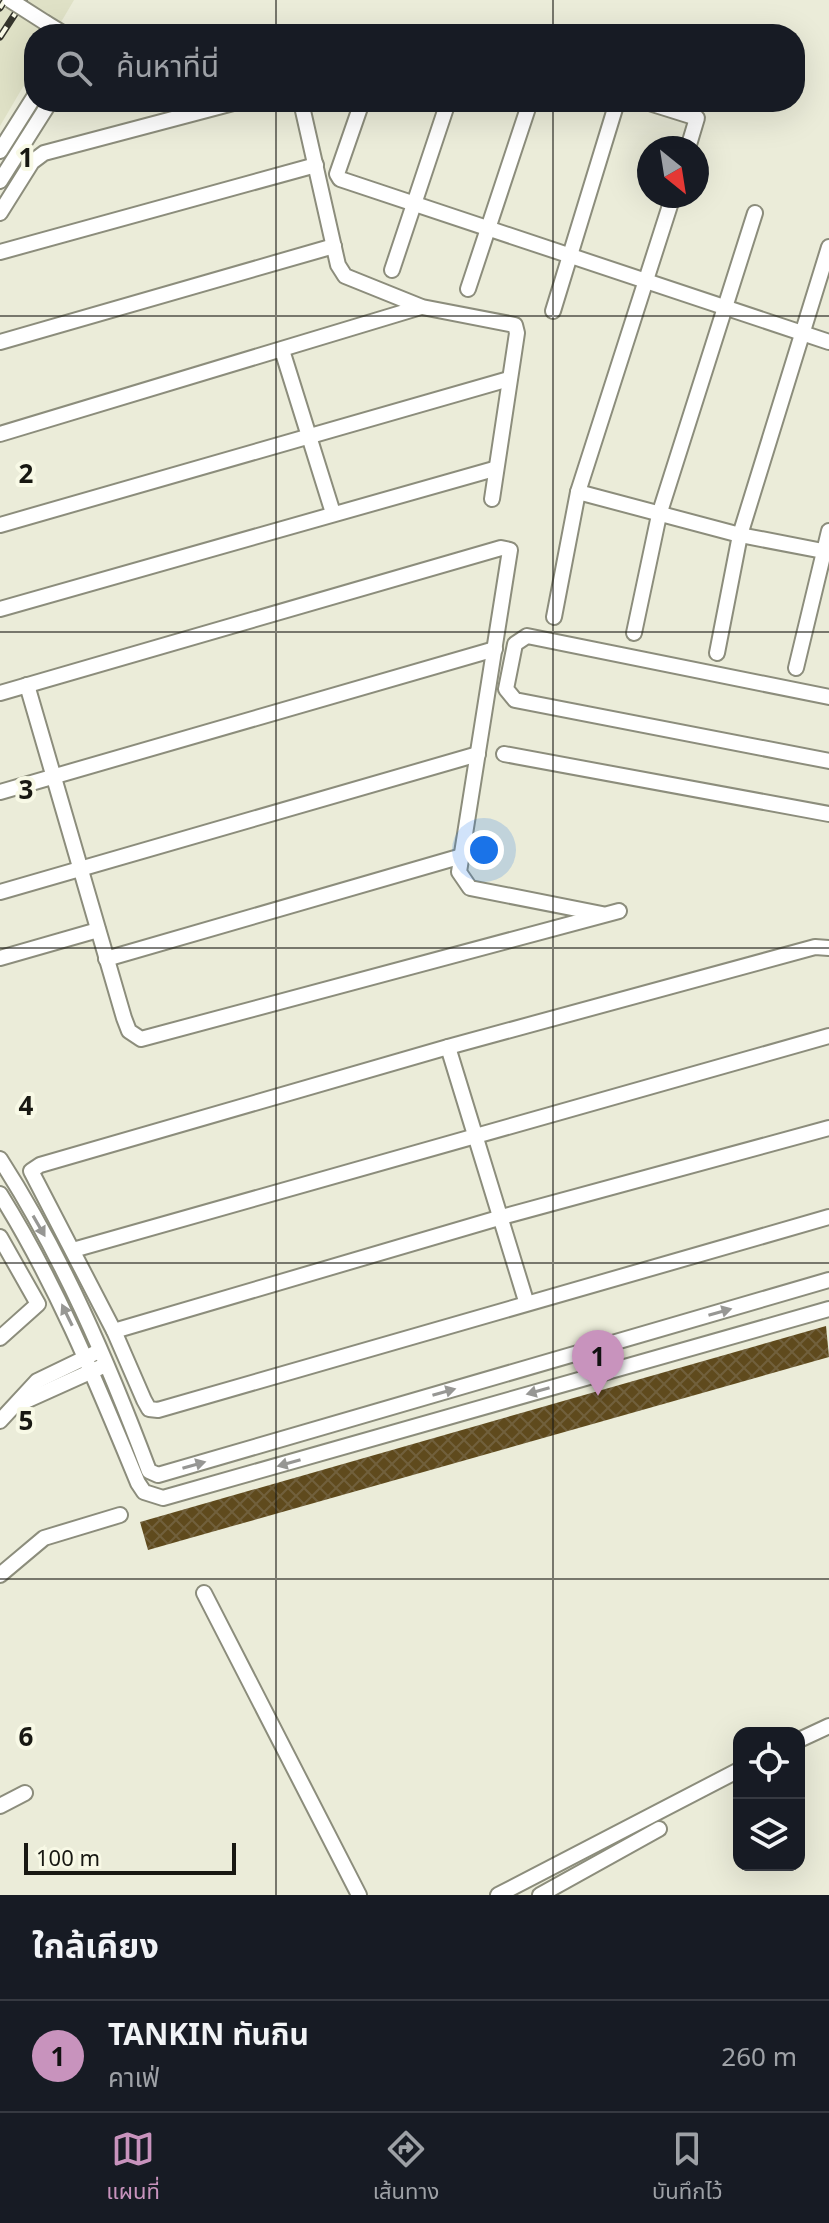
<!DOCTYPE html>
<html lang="th">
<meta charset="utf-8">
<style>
body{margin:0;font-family:"Noto Sans","Noto Sans Thai",sans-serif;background:#20242c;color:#f1f3f6}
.controls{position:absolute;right:24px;bottom:24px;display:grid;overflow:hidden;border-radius:16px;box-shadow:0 8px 32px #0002}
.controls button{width:72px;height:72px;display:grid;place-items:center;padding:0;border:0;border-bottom:2px solid #363941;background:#171b24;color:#f1f3f6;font:40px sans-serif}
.compass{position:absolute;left:637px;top:136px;width:72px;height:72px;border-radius:50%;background:#171b24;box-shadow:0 8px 32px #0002;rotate:150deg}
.scale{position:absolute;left:24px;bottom:20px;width:212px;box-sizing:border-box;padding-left:8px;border:4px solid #181812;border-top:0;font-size:22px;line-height:28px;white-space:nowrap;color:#181812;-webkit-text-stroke:6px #f8f9e6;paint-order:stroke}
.you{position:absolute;left:484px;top:850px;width:28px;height:28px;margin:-20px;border:6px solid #fff;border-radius:50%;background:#1a73e8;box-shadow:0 0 0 12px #1a73e833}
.badge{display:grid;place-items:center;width:52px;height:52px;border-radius:50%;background:#c893bd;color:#111;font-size:26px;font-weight:700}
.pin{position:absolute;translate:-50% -66px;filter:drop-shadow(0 2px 4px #0008)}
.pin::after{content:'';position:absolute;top:42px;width:28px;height:24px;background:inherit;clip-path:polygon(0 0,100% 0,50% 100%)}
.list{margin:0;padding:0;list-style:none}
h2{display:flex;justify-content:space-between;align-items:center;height:104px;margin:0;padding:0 32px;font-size:34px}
h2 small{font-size:26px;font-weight:400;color:#9ea1a6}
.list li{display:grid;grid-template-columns:52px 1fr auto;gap:24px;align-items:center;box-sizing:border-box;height:112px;padding:0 32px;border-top:2px solid #363941}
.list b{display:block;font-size:30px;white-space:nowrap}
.list p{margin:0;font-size:26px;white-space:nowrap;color:#9ea1a6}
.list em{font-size:26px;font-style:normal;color:#9ea1a6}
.icon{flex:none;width:44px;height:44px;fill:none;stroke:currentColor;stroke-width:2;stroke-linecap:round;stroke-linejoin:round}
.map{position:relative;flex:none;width:829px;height:1895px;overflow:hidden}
.search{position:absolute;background:#171b24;box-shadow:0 8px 32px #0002;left:24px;right:24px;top:24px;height:88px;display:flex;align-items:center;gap:20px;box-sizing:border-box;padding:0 28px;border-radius:32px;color:#9ea1a6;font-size:30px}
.sheet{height:216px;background:#171b24}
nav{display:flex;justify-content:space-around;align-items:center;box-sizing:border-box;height:112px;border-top:2px solid #363941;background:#171b24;font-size:22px;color:#9ea1a6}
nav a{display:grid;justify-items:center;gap:4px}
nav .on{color:#c893bd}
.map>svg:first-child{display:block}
.built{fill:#dfe1c6}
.building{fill:url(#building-cross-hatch)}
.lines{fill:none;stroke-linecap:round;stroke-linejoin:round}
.street-casing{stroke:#8c8d7c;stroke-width:18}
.street{stroke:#fff;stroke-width:14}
.rail-casing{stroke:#34342c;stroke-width:7}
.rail{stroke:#f8f9e6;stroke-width:4;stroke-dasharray:12;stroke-linecap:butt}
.street-bridge-casing{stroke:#8c8d7c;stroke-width:18;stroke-linecap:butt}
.street-bridge{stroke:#fff;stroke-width:14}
.oneway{fill:#979794}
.grid{fill:none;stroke:#181812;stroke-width:2;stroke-opacity:0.55}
.grid-label{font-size:26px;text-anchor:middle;font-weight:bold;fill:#181812;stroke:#f8f9e6;stroke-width:8;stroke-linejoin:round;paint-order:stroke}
</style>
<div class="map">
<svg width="829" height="1895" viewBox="0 0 829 1895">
<defs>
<pattern id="building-cross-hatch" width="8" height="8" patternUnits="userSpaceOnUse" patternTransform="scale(2)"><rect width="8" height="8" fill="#5f4a1d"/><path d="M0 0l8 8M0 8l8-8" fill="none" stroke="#71603c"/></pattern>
</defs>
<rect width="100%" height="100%" fill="#ebecd9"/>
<path class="built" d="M0,0H74L54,34H34V68L0,126Z"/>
<path class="building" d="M826,1326L829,1357L148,1550L140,1522Z"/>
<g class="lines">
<g class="street-casing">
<g id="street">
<path d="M46,23L64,34"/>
<path d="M301,102L338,265L345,276L422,307L515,325L517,333L492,499"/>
<path d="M362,102L337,174L340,179L829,342"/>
<path d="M646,102L697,118L688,148"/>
<path d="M0,151L34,97"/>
<path d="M0,181L50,102"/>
<path d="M0,213L32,162L44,153L237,102"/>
<path d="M0,252L316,165"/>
<path d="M392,270L448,102"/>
<path d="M468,289L530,102"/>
<path d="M553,311L617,102"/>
<path d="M0,342L334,246"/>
<path d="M282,350L333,513"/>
<path d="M0,434L421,307"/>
<path d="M578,492L740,535L823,551"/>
<path d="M0,525L509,379"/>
<path d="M0,609L494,469"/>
<path d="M554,617L578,492L673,196"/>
<path d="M634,633L659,515L755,213"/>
<path d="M717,653L740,535L829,247"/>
<path d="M796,668L829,531"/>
<path d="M27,685L124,1018L129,1031L141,1039L619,911"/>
<path d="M0,693L501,548L510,550L459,872L470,888L602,914"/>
<path d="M829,697L527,636L515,644L506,689L515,700L829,761"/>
<path d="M504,754L829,814"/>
<path d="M0,792L495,649"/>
<path d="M0,892L478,754"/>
<path d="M829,948L815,947L448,1047L40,1165L31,1171L114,1331L144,1400L149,1409L158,1410L829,1217"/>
<path d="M0,958L98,930"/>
<path d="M106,959L462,856"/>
<path d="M448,1047L526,1301"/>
<path d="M0,1159C63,1257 108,1362 149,1471L158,1475L829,1280"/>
<path d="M0,1194C57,1285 97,1384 138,1483L144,1492L163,1498L829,1309"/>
<path d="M0,1237L38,1304L0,1338"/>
<path d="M73,1250L829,1036"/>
<path d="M114,1331L502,1217L829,1128"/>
<path d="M21,1403L101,1367"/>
<path d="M0,1421L37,1381L95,1353"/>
<path d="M0,1575L44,1538L120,1515"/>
<path d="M204,1593L359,1895"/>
<path d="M799,1740L829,1726"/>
<path d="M0,1806L25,1793"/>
<path d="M498,1895L739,1770"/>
<path d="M540,1895L659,1829"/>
</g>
</g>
<use href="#street" class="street"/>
<g class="rail-casing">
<g id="rail">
<path d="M0,8L5,0"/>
<path d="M0,37L24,0"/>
</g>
</g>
<use href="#rail" class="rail"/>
<g class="street-bridge-casing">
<path id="street-bridge" d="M10,0L46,23"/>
</g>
<use href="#street-bridge" class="street-bridge"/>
</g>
<defs><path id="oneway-solid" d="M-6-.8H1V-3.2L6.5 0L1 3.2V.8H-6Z" transform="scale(2)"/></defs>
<g class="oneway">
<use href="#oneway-solid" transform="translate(39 1226) rotate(60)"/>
<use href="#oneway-solid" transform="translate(720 1312) rotate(-16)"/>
<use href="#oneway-solid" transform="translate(67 1315) rotate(-116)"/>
<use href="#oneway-solid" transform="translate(538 1391) rotate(164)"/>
<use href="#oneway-solid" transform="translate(444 1392) rotate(-16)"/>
<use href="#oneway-solid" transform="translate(289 1463) rotate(164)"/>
<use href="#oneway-solid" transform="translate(194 1465) rotate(-16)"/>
</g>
<path class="grid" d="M276,0V34M553,0V34M276,102V1895M553,102V1895M0,316H829M0,632H829M0,948H829M0,1263H829M0,1579H829"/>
<g class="grid-label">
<text x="26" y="167">1</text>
<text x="26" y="483">2</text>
<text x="26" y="799">3</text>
<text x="26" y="1115">4</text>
<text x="26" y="1430">5</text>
<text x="26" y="1746">6</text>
</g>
</svg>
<div class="controls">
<button><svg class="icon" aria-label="locate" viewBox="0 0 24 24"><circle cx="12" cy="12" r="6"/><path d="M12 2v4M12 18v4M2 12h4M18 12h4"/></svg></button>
<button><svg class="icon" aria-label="layers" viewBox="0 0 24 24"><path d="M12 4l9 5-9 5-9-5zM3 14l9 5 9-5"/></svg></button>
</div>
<svg class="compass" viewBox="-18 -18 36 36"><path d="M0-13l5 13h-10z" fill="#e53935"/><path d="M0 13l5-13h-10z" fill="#9ea1a6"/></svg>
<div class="scale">100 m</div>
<div class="you"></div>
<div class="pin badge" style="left:598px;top:1396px">1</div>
<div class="search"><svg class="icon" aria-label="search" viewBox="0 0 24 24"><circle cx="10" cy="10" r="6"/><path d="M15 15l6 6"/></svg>ค้นหาที่นี่</div>
</div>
<section class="sheet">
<h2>ใกล้เคียง<small></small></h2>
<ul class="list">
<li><span class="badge">1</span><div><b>TANKIN ทันกิน</b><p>คาเฟ่</p></div><em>260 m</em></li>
</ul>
</section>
<nav>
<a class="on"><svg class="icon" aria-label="map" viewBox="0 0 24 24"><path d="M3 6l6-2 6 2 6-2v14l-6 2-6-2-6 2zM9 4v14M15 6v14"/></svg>แผนที่</a>
<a><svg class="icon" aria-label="directions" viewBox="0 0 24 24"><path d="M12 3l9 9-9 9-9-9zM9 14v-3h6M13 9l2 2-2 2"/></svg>เส้นทาง</a>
<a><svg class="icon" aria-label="saved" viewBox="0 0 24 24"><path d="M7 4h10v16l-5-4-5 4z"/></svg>บันทึกไว้</a>
</nav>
